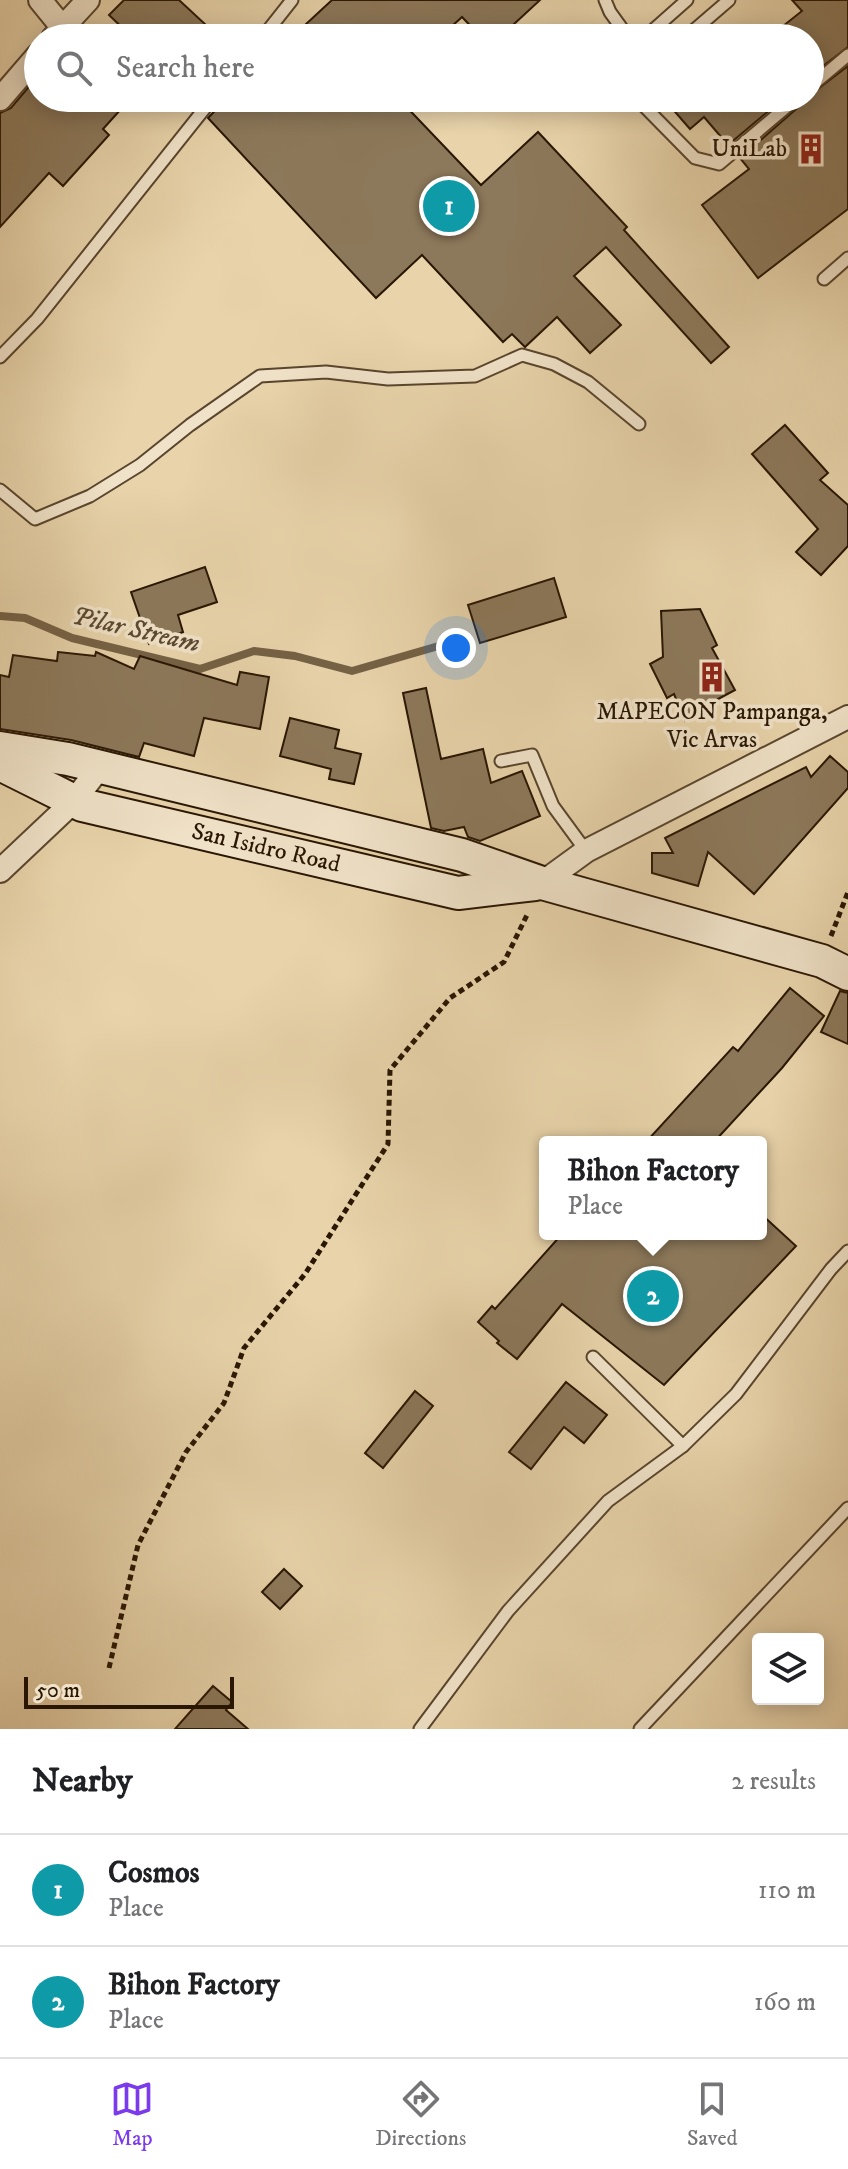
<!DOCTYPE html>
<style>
body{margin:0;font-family:"IM FELL DW Pica",serif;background:#f2f2f2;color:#202124}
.controls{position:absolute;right:24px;bottom:24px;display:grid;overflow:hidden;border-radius:8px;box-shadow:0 4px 20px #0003}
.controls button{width:72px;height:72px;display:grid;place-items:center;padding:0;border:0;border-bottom:2px solid #e0e0e0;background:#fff;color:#202124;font:40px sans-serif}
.scale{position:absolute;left:24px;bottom:20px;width:210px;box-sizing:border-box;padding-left:8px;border:4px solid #291603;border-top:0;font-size:22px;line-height:28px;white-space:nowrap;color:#291603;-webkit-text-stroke:6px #f0e2c8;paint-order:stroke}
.you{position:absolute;left:456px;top:648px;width:28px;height:28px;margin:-20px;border:6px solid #fff;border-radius:50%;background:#1a73e8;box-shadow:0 0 0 12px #1a73e833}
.badge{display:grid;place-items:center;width:52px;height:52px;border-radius:50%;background:#7c3aed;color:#fff;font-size:26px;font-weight:700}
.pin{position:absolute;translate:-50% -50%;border:4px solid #fff;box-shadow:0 2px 8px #0006}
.popup{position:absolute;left:539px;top:1136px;width:228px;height:104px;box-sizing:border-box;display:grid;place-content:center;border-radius:8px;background:#fff;filter:drop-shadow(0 2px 6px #0005);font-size:26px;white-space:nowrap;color:#757577}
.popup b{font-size:30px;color:#202124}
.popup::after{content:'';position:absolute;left:50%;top:100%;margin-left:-16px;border:16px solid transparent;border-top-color:#fff}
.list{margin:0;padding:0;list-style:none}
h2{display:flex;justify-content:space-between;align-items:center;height:104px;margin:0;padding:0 32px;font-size:34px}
h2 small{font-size:26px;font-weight:400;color:#757577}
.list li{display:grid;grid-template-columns:52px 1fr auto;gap:24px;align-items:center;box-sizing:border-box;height:112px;padding:0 32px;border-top:2px solid #e0e0e0}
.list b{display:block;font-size:30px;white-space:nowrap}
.list p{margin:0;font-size:26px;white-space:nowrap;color:#757577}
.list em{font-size:26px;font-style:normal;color:#757577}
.icon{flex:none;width:44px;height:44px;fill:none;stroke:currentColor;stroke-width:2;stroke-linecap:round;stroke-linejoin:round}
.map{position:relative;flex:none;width:848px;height:1729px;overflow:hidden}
.search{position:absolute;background:#fff;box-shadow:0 4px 20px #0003;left:24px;right:24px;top:24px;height:88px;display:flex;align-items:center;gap:20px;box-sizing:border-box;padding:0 28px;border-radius:44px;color:#757577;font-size:30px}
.sheet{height:328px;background:#fff}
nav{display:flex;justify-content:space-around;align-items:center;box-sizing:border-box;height:112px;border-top:2px solid #e0e0e0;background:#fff;font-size:22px;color:#757577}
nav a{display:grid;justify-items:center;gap:4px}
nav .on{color:#7c3aed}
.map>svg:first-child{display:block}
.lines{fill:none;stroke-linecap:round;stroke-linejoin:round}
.stream{stroke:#756145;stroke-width:8}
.building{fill:#8c785a;stroke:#291603;stroke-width:2}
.service-casing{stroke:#59452d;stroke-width:15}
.minor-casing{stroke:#59452d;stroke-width:26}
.secondary-casing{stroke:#291603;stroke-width:36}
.path{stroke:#291603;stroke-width:5;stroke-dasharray:6 4;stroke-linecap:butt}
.service{stroke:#f0e2c8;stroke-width:11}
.minor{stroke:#f0e2c8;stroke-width:22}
.secondary{stroke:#f0e2c8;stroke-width:32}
.labels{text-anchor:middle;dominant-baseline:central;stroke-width:7;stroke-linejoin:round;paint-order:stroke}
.poi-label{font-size:24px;fill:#291603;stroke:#f0e2c8;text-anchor:end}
.street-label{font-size:24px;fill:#291603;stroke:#f0e2c8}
.water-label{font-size:26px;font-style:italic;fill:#5b482f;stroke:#f0e2c8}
</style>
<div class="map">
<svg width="848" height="1729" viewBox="0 0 848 1729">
<rect width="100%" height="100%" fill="#e8d3aa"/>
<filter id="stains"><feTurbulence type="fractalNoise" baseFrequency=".0025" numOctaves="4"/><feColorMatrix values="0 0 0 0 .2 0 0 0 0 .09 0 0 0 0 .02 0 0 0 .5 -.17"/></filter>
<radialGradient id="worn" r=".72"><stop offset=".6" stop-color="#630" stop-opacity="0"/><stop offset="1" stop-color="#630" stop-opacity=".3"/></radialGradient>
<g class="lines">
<path class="stream" d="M0,616L25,618L72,638L200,669L254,651L295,656L352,671L449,643"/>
</g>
<g class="building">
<path d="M124,0H179L206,25L195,38H133L109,15Z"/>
<path d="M332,0H540L499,38H482L462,17L439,38H291Z"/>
<path d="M792,0H848V47L810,76V38H768L802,11Z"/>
<path d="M848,66V209L758,278L702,205L749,169L740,158L802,104L805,98H810V95Z"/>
<path d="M38,76V98H131L103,129L109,135L63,186L49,173L0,227V113L11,108Z"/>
<path d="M227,98H398L481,185L538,132L627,227L624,230L729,347L711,363L606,247L574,276L621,325L590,353L557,317L525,347L512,334L503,342L422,255L376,298L208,118Z"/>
<path d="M663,98H784L728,145L704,117L690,129Z"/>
<path d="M785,425L828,473L820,480L848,505V546L821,575L796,552L818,529L752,454Z"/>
<path d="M205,567L217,602L178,615L183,632L149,644L131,592Z"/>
<path d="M554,578L566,617L480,643L468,605Z"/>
<path d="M700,609L717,645L712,648L735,690L703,707L705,712L685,721L674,694L667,698L650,664L663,657L661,611Z"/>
<path d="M58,652L95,656L96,652L134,669L140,656L237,685L240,672L269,677L260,729L204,718L194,756L144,743L139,757L71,740L0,729V675L9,677L13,655L57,661Z"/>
<path d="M426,688L441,759L483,749L491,783L522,771L540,816L480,841L468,837L464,827L444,831L431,828L403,693Z"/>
<path d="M290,718L339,730L335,748L361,754L354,784L329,779L331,769L280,756Z"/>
<path d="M830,756L848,772V788L754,894L708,852L698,886L652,873V853H673L665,838L806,767L811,777Z"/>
<path d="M790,988L824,1016L782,1068L714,1142H646L733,1047L738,1051Z"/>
<path d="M840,991L848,993V1044L821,1032Z"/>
<path d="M761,1214L796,1246L664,1385L562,1304L517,1359L497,1343L499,1341L478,1322L492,1306L495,1309L562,1234H761Z"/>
<path d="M566,1382L607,1415L584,1443L564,1427L531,1469L509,1452Z"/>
<path d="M415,1391L433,1406L383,1468L365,1453Z"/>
<path d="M284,1569L302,1586L280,1609L262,1592Z"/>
<path d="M213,1686L232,1702L226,1710L248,1729H175Z"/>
</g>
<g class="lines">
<g class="service-casing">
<g id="service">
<path d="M605,0L610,12L628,37L634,38"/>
<path d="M262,38L292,0"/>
<path d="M644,38L687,0"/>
<path d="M685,38L729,0"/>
<path d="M810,87L848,55"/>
<path d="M636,98L695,158L719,164L797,98"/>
<path d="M824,279L848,258"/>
<path d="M0,357L37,319L213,98"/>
<path d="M0,490L35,519L90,496L140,465L190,425L260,376L326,372L388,379L475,376L522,355L554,364L588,382L639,424"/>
<path d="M501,761L532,755L553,806L586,851"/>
<path d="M593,1357L683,1446"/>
<path d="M420,1729L508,1611L608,1501L683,1446L736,1394L831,1269L848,1251"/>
<path d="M640,1729L848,1508"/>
</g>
</g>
<g class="minor-casing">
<g id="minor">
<path d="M40,0L62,27"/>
<path d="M53,38L88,0"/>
<path d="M0,99L38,55"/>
<path d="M0,871L73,802L100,767"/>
<path d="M542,883L586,851L848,717"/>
</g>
</g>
<g class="secondary-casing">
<g id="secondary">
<path d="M0,748L68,759L462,855L542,883L822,961L848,974"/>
<path d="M0,764L82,805L458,893L535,884"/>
</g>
</g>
<g class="path">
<path d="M831,936L848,892"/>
<path d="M109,1668L138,1545L186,1452L224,1403L244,1348L305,1274L388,1144L390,1070L450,998L504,962L528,913"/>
</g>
<use href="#service" class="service"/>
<use href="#minor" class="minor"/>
<use href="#secondary" class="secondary"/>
</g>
<defs>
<g id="building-bare" transform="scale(2.4)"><path d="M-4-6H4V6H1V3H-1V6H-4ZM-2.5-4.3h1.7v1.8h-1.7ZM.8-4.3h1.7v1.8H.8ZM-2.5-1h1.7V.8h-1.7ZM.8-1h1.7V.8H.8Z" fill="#8f2418" stroke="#f0e2c8" stroke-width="2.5" paint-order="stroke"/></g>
</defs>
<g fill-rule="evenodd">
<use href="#building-bare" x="811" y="149"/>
<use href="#building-bare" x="712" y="677"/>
</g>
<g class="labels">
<g class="poi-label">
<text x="787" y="149">UniLab</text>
<text x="712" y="712" text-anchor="middle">MAPECON Pampanga,<tspan x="712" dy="28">Vic Arvas</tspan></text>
</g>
<g class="street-label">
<text transform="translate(266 848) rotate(13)">San Isidro Road</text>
</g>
<g class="water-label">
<text transform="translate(136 630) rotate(13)">Pilar Stream</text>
</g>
</g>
<rect width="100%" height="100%" filter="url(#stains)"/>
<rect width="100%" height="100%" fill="url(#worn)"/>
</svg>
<div class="controls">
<button><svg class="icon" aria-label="layers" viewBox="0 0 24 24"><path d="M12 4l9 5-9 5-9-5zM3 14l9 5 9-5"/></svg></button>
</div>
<div class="scale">50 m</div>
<div class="you"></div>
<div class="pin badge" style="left:449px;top:206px;background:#0f9aa8">1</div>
<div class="pin badge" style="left:653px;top:1296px;background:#0f9aa8">2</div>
<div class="popup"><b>Bihon Factory</b>Place</div>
<div class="search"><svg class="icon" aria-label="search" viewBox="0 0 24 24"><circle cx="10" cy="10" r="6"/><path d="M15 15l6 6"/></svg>Search here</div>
</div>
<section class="sheet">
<h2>Nearby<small>2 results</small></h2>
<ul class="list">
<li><span class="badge" style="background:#0f9aa8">1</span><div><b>Cosmos</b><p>Place</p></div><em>110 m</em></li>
<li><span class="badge" style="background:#0f9aa8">2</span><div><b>Bihon Factory</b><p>Place</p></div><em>160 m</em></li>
</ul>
</section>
<nav>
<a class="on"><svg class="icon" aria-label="map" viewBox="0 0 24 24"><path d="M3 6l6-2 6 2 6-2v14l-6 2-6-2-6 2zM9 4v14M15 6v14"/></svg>Map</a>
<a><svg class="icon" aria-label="directions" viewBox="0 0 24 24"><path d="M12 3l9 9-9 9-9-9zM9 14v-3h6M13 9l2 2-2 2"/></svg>Directions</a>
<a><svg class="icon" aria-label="saved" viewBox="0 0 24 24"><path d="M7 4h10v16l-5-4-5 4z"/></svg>Saved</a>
</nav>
